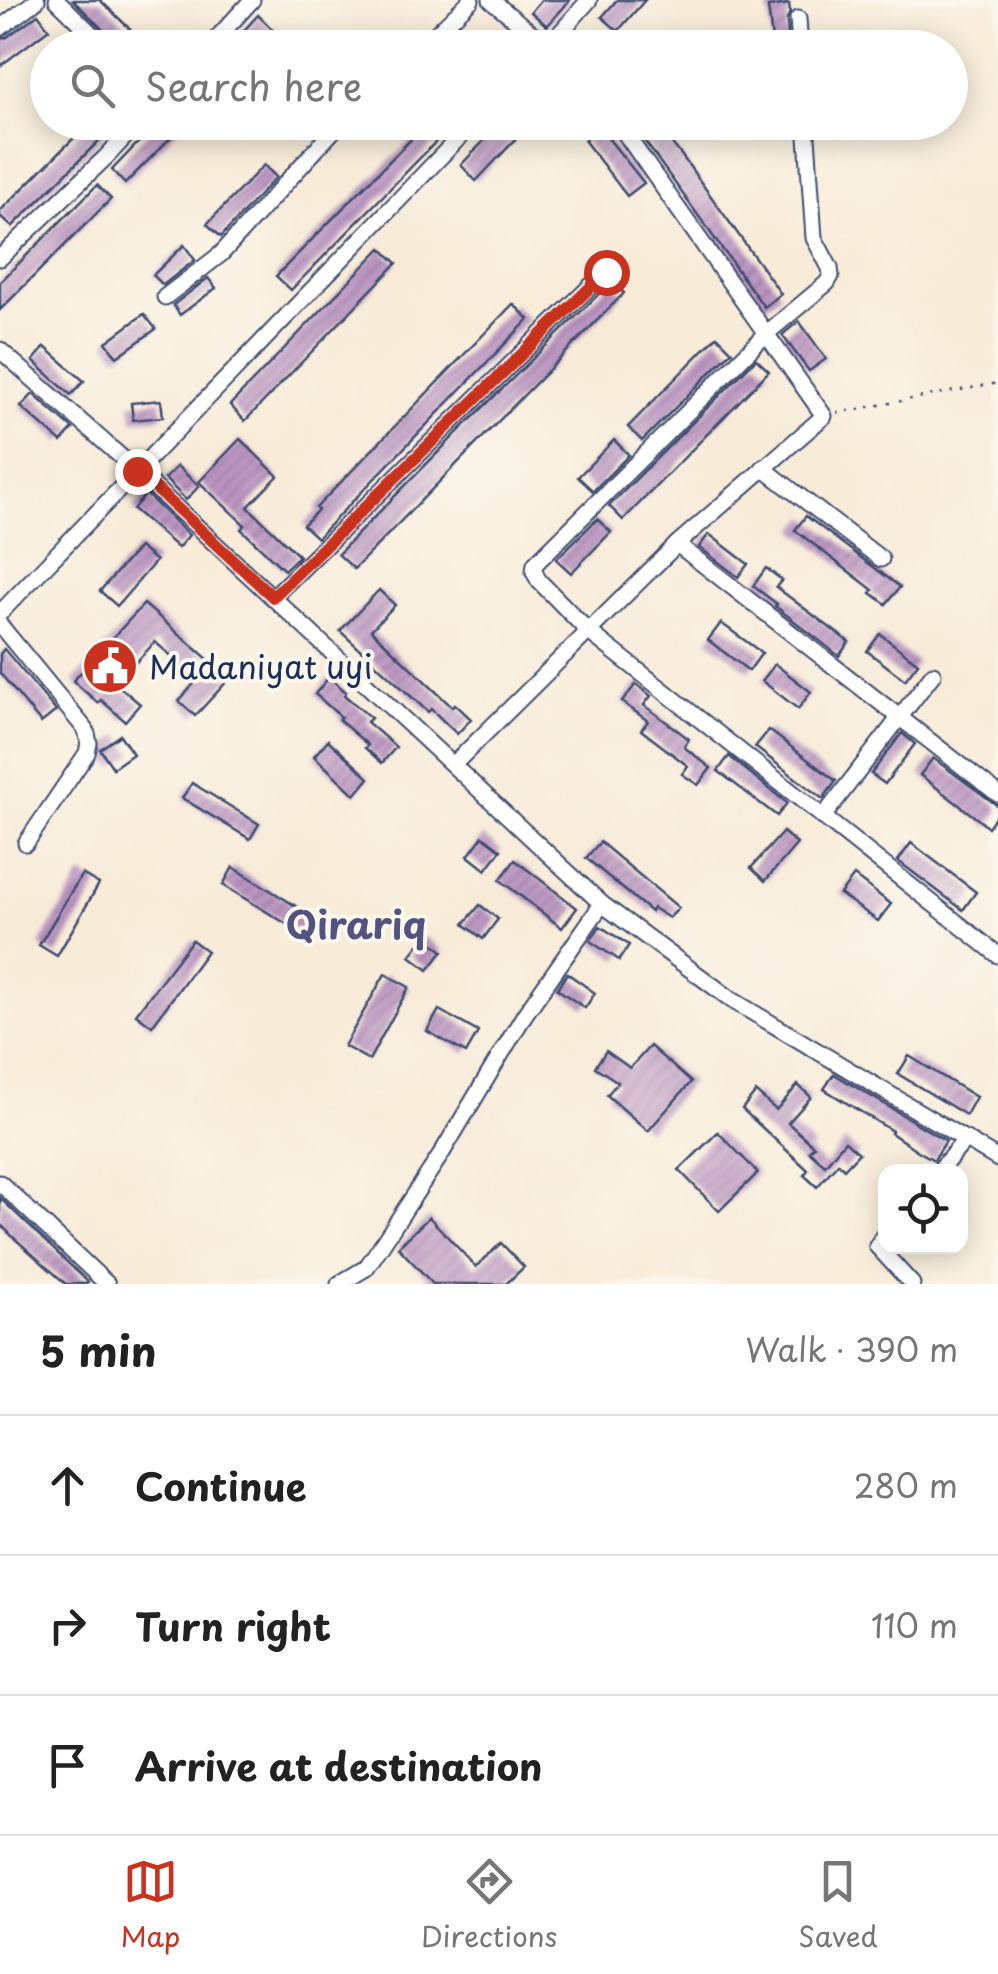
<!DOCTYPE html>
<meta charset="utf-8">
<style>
body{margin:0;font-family:"Playpen Sans",sans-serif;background:#f6f6f6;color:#222}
.controls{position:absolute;right:30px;bottom:30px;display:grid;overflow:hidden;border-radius:20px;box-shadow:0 5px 25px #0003}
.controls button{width:90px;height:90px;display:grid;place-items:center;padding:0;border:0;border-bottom:2px solid #e0e0e0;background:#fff;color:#222;font:50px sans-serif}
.stop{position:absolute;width:30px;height:30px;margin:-22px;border:8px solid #c8321e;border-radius:50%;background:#fff}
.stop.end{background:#c8321e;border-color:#fff;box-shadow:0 2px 10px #0008}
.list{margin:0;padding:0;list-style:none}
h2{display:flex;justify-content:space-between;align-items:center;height:130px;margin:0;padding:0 40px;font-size:42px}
h2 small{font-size:32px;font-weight:400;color:#767676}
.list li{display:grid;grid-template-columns:65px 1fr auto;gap:30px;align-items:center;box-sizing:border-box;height:140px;padding:0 40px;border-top:2px solid #e0e0e0}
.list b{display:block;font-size:38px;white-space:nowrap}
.list em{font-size:32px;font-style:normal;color:#767676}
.icon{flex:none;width:55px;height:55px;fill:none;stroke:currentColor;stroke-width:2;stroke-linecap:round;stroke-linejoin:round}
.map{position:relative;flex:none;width:998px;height:1284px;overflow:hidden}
.search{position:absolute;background:#fff;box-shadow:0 5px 25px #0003;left:30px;right:30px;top:30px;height:110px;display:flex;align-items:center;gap:25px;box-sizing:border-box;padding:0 35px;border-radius:55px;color:#767676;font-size:38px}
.sheet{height:550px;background:#fff}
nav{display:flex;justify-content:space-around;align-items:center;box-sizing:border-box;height:140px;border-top:2px solid #e0e0e0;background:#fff;font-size:28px;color:#767676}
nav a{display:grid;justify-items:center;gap:5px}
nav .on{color:#c8321e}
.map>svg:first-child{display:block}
.building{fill:url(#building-hatch)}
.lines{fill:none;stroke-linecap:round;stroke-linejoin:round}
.minor-casing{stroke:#3c4b70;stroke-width:19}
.path{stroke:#3c4b70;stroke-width:2.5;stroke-dasharray:2.5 8;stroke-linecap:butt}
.minor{stroke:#fff;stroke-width:15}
.route{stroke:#c8321e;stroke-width:12}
.labels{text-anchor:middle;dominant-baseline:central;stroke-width:8;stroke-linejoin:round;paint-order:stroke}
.poi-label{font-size:32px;fill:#1b2f5e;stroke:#fbf7ec;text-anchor:start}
.quarter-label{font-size:38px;font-weight:bold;fill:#535381;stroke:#fbf7ec}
</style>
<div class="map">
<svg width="998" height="1284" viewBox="0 0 998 1284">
<defs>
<pattern id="building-hatch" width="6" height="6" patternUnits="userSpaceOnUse" patternTransform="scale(2.5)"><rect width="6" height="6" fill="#bc95c2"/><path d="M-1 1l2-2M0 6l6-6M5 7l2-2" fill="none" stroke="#987aa1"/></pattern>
</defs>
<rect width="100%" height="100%" fill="#fbf7ec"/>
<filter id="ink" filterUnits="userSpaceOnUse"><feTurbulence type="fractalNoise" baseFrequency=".01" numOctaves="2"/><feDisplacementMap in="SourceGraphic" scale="20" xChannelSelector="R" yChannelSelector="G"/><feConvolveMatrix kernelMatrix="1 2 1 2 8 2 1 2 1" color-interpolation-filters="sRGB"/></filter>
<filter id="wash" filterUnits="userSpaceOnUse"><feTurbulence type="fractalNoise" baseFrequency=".0048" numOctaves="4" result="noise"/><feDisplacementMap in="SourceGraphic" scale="40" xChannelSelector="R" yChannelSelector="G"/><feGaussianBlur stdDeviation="2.25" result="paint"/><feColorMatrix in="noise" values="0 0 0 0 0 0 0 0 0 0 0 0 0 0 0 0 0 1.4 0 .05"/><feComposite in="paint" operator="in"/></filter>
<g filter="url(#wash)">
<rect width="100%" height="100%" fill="#f8ebd8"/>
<g id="blocks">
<g class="building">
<path d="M73,0H100L130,29L116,43Z"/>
<path d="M541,0H570L547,26L531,12Z"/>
<path d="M617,0H645L618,31L602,17Z"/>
<path d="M789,4L790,12L787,20L789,48H773L768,7Z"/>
<path d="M38,14L49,29L0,66V39L7,37Z"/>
<path d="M258,15L272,29L254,48H228Z"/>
<path d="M90,122H118L12,227L0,216V211Z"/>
<path d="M158,122H186L125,184L112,170Z"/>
<path d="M428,122H455L291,290L276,276Z"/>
<path d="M502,122H532L476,181L461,165Z"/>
<path d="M631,122H655L682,156L781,294L764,307Z"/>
<path d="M600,128L644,183L627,196L584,140Z"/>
<path d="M264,165L276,177L221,237L207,224Z"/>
<path d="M97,185L111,199L0,310V282Z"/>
<path d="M184,245L195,260L163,285L153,275Z"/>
<path d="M381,248L397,263L245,421L230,405Z"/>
<path d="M208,278L216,288L180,315L173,305Z"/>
<path d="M612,281L624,293L354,569L338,554L458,432Z"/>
<path d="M513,304L529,319L317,538L303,525L318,510L316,508Z"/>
<path d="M144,314L156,329L117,357L106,342Z"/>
<path d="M799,321L826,359L809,371L782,335Z"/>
<path d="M717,336L732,351L642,441L628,427Z"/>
<path d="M45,347L84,381L71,395L33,361Z"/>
<path d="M756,359L769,371L623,520L609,506Z"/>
<path d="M33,394L73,429L61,442L21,407Z"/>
<path d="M161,400L163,417L133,420L131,403Z"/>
<path d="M240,439L278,476L248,507L299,556L284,570L241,529L245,525L199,482Z"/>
<path d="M614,440L629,455L593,491L578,477Z"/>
<path d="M177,466L199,486L186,500L165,479Z"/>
<path d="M146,494L189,535L178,548L133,509Z"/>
<path d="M806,516L900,587L886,604L871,593L873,590L795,530Z"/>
<path d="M597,519L611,532L571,573L556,559Z"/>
<path d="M709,534L748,564L738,577L699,547Z"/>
<path d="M139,547L156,561L117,606L100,591Z"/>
<path d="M766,568L782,580L776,587L849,642L839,656L775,606L777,604L753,586Z"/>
<path d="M379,590L395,605L371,630L452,707L455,704L471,719L457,734L431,709L428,712L340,631Z"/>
<path d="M144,604L230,678L195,716L179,701L198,679L155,642L116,684L140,704L125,721L101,700L98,703L73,681Z"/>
<path d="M721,623L762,653L749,671L708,640Z"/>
<path d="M880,634L918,663L905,680L867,651Z"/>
<path d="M4,649L56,711L41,723L0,673V654Z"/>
<path d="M775,664L811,692L798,709L762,681Z"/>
<path d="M329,677L346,692L344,695L371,718L367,722L396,747L382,763L365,748L368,745L339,720L341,717L315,694Z"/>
<path d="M636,684L651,696L644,705L689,739L684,747L711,768L698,785L682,774L688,766L641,730L648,721L622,702Z"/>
<path d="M769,730L836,781L823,799L755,747Z"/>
<path d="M902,733L915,744L885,784L871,774Z"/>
<path d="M120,735L133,754L113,768L100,749Z"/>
<path d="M328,740L369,778L355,795L314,756Z"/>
<path d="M729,756L787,803L777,816L718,771Z"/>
<path d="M933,758L998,806V813L988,827L920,775Z"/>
<path d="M192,783L259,824L250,839L182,798Z"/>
<path d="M783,832L797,844L765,881L751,868Z"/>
<path d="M483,836L501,850L486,870L468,856Z"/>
<path d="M600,842L679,908L669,918L653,908L651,912L586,858Z"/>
<path d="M911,843L976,892L963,910L898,861Z"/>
<path d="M515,860L577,908L562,928L500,880Z"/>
<path d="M233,867L318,920L308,937L223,885Z"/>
<path d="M82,874L99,884L57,956L39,945Z"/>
<path d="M854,876L891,904L878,921L840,894Z"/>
<path d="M480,905L498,919L483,939L464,924Z"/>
<path d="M600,926L629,945L619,960L590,941Z"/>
<path d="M425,937L443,951L428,970L410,956Z"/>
<path d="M192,940L207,951L152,1026L136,1014Z"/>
<path d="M567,973L595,993L585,1008L557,989Z"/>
<path d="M385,974L409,987L369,1060L344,1046Z"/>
<path d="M439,1010L478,1032L466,1053L427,1031Z"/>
<path d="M650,1046L691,1082L648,1131L607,1095L618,1082L595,1067L606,1051L630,1068Z"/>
<path d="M909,1056L976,1097L966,1115L898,1074Z"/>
<path d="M834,1074L946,1141L935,1158L934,1160L918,1151L891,1133L892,1131L824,1089Z"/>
<path d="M798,1085L811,1097L788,1123L814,1146L809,1151L825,1165L845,1141L859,1153L844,1169L838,1163L817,1187L804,1175L808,1170L742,1109L756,1092L776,1110Z"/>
<path d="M718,1132L758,1173L719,1211L679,1170Z"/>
<path d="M0,1198L88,1282L86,1284H66L13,1237L0,1224Z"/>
<path d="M429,1217L476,1267L501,1243L524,1267L506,1284H433L398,1247Z"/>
</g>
</g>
</g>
<g filter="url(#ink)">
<use href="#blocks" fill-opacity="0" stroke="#3c4b70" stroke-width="2.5"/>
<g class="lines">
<g class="minor-casing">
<g id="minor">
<path d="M57,0L106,48"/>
<path d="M491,0L550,48"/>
<path d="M798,19L800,48"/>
<path d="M0,28L37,0"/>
<path d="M208,48L252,0"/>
<path d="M421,48L471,0"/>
<path d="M547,48L589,0"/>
<path d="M806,122L814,238L830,268L831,276L827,283L767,333L535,564L534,572L539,581L588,631L998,955"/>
<path d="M0,258L106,157L139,122"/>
<path d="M165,297L221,254L341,122"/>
<path d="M0,350L137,471L602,904L732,1000L998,1159"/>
<path d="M763,468L881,559"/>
<path d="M677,544L998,794"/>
<path d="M273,597L606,271"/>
<path d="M0,613L474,122"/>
<path d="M0,625L86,730L89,743L87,753L26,843"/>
<path d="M453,765L677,544L824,416L617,122"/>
<path d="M823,817L933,674"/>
<path d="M938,1172L966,1139"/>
<path d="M0,1183L107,1284"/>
<path d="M886,1232L877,1246L912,1284"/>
<path d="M339,1284L366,1268L379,1249L440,1156L525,1014L602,904"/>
</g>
</g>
<path class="path" d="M837,413L998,383"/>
<use href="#minor" class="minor"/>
</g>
</g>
<g class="lines" filter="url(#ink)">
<path class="route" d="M137,471L273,597L606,272"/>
</g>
<defs>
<g id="civic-disc" transform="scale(2.875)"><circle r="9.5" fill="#c8321e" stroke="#fbf7ec"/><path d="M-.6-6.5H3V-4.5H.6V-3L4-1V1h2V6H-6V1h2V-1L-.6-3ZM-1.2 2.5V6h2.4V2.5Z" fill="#fff"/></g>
</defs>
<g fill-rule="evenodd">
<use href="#civic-disc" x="110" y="666"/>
</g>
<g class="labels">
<g class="poi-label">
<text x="149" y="666">Madaniyat uyi</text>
</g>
<g class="quarter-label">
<text x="356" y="923">Qirariq</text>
</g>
</g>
</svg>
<div class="controls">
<button><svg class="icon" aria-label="locate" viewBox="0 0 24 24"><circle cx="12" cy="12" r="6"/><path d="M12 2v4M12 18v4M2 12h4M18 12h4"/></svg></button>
</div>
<div class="stop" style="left:606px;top:272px"></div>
<div class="stop end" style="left:137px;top:471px"></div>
<div class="search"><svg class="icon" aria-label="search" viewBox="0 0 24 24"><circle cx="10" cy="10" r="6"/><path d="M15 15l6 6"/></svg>Search here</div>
</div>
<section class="sheet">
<h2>5 min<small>Walk · 390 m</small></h2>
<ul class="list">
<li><svg class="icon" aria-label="ahead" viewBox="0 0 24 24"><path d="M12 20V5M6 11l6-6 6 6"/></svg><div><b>Continue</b></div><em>280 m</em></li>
<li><svg class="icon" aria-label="right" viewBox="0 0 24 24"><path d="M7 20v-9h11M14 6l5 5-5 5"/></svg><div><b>Turn right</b></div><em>110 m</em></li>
<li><svg class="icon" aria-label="arrive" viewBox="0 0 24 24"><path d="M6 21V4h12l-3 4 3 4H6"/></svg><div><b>Arrive at destination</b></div></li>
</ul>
</section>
<nav>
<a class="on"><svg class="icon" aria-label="map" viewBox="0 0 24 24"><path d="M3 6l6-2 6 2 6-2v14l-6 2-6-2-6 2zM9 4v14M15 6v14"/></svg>Map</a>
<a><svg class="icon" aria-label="directions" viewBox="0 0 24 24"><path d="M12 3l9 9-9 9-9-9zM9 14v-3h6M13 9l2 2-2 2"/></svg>Directions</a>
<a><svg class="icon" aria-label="saved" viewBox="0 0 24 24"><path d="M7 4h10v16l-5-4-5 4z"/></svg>Saved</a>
</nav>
